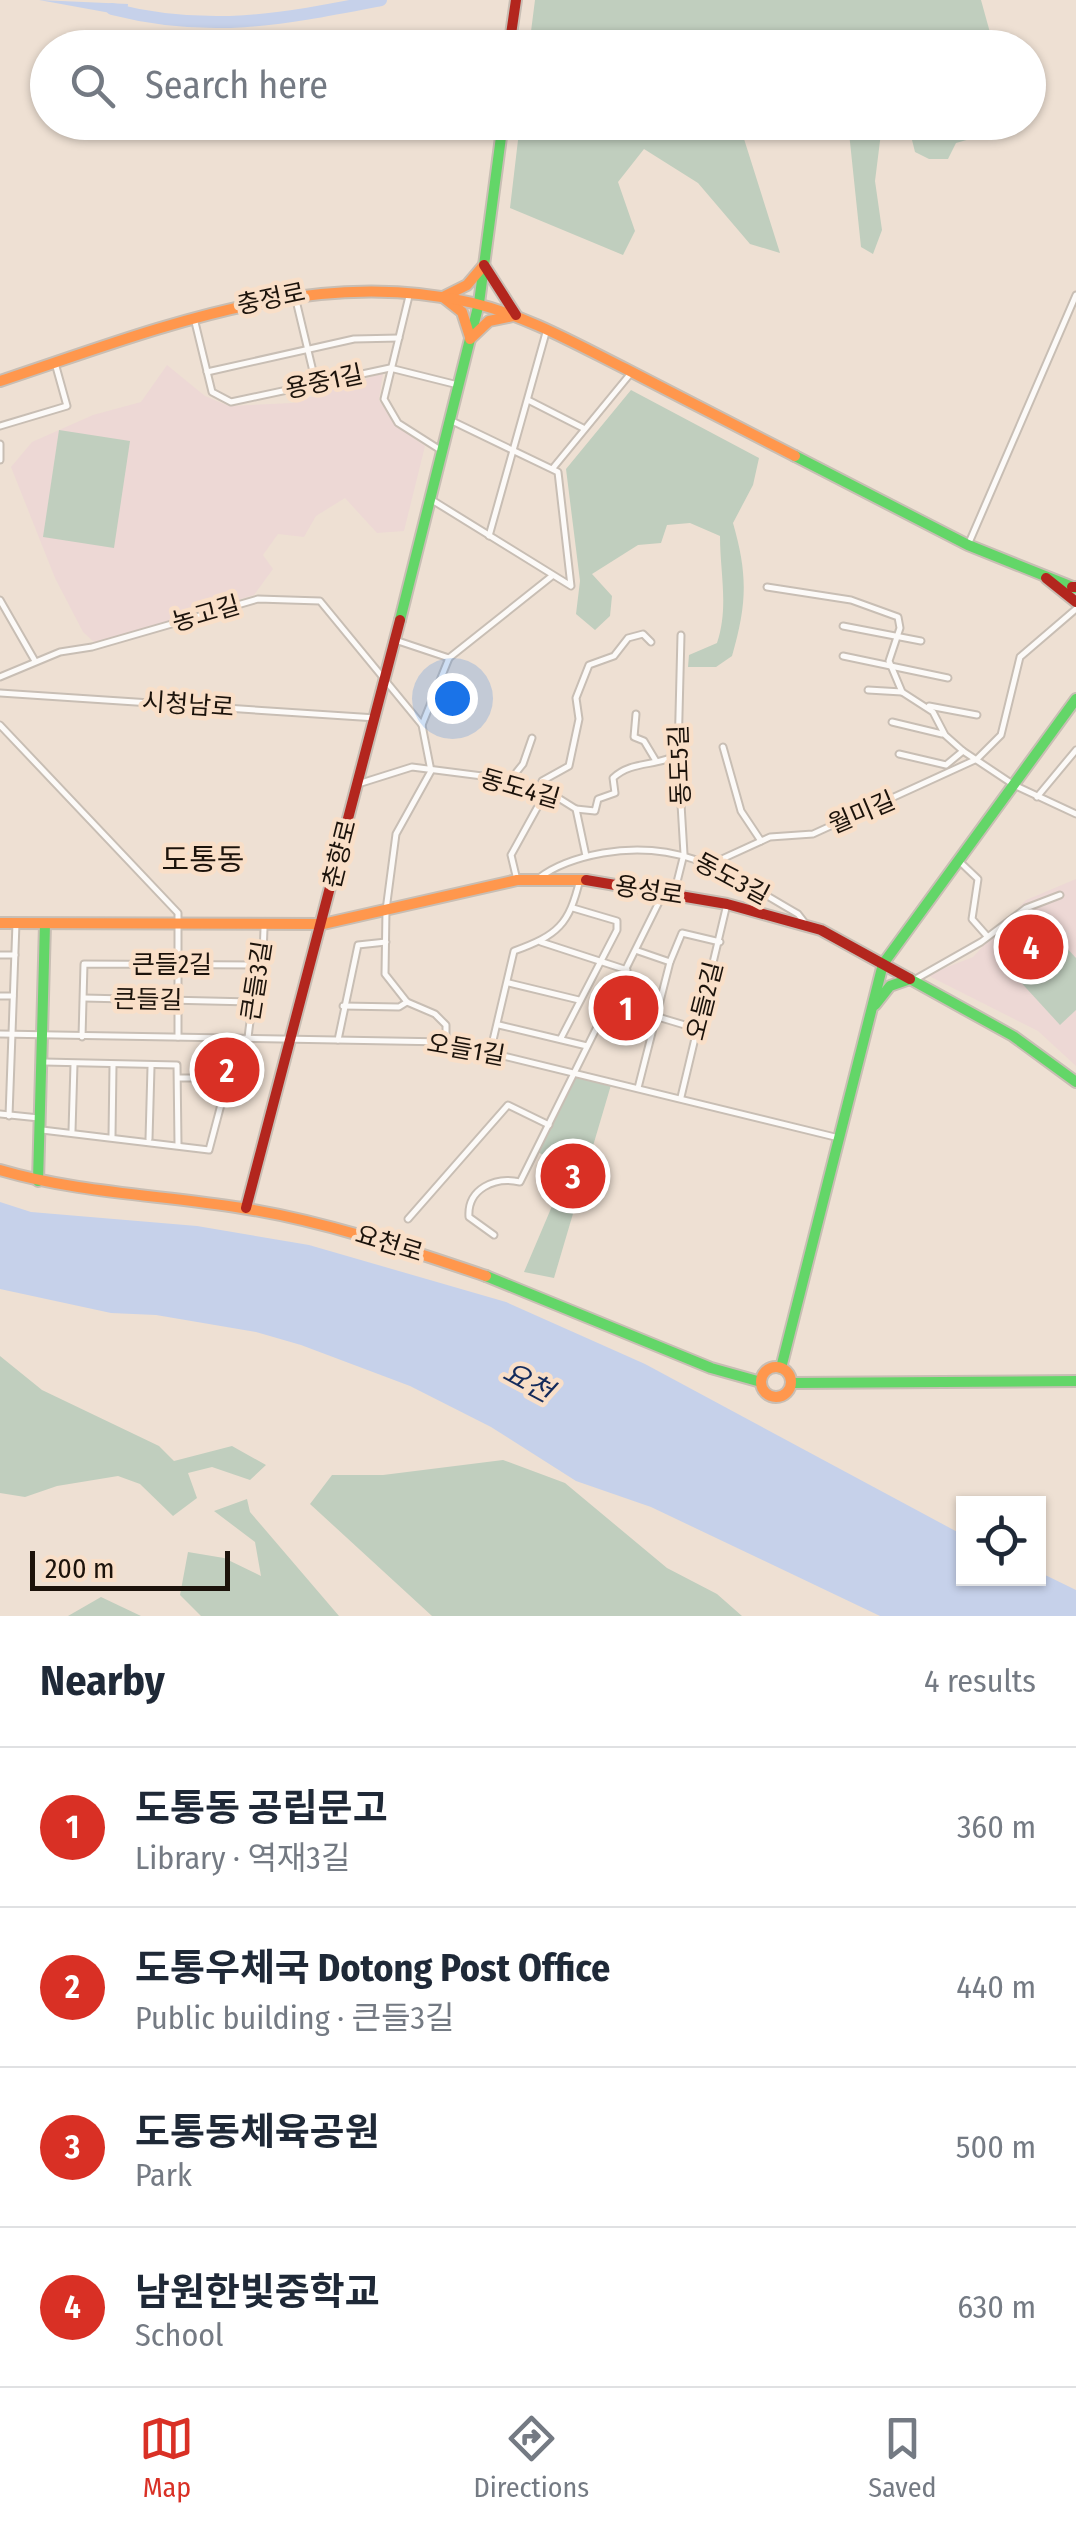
<!DOCTYPE html>
<meta charset="utf-8">
<style>
body{margin:0;font-family:"Fira Sans Condensed","Noto Sans KR",sans-serif;background:#f2f2f3;color:#1f2937}
.controls{position:absolute;right:30px;bottom:30px;display:grid;overflow:hidden;border-radius:0px;box-shadow:0 2px 8px #0004}
.controls button{width:90px;height:90px;display:grid;place-items:center;padding:0;border:0;border-bottom:2px solid #e0e1e3;background:#fff;color:#1f2937;font:50px sans-serif}
.scale{position:absolute;left:30px;bottom:25px;width:200px;box-sizing:border-box;padding-left:10px;border:5px solid #1c130b;border-top:0;font-size:28px;line-height:35px;white-space:nowrap;color:#1c130b;-webkit-text-stroke:8px #f9dfc8;paint-order:stroke}
.you{position:absolute;left:452px;top:698px;width:35px;height:35px;margin:-25px;border:8px solid #fff;border-radius:50%;background:#1a73e8;box-shadow:0 0 0 15px #1a73e833}
.badge{display:grid;place-items:center;width:65px;height:65px;border-radius:50%;background:#d93025;color:#fff;font-size:32px;font-weight:700}
.pin{position:absolute;translate:-50% -50%;border:5px solid #fff;box-shadow:0 2px 10px #0006}
.list{margin:0;padding:0;list-style:none}
h2{display:flex;justify-content:space-between;align-items:center;height:130px;margin:0;padding:0 40px;font-size:42px}
h2 small{font-size:32px;font-weight:400;color:#747a83}
.list li{display:grid;grid-template-columns:65px 1fr auto;gap:30px;align-items:center;box-sizing:border-box;height:160px;padding:0 40px;border-top:2px solid #e0e1e3}
.list b{display:block;font-size:38px;white-space:nowrap}
.list p{margin:0;font-size:32px;white-space:nowrap;color:#747a83}
.list em{font-size:32px;font-style:normal;color:#747a83}
.icon{flex:none;width:55px;height:55px;fill:none;stroke:currentColor;stroke-width:2;stroke-linecap:round;stroke-linejoin:round}
.map{position:relative;flex:none;width:1076px;height:1616px;overflow:hidden}
.search{position:absolute;background:#fff;box-shadow:0 2px 8px #0004;left:30px;right:30px;top:30px;height:110px;display:flex;align-items:center;gap:25px;box-sizing:border-box;padding:0 35px;border-radius:55px;color:#747a83;font-size:38px}
.sheet{height:770px;background:#fff}
nav{display:flex;justify-content:space-around;align-items:center;box-sizing:border-box;height:140px;border-top:2px solid #e0e1e3;background:#fff;font-size:28px;color:#747a83}
nav a{display:grid;justify-items:center;gap:5px}
nav .on{color:#d93025}
.map>svg:first-child{display:block}
.education{fill:#edd8d5}
.green{fill:#c0cebe}
.water{fill:#c6d1ea}
.lines{fill:none;stroke-linecap:round;stroke-linejoin:round}
.river{stroke:#c6d1ea;stroke-width:12}
.street-casing{stroke:#c8beb4;stroke-width:9}
.fast-casing{stroke:#c8beb4;stroke-width:14}
.slow-casing{stroke:#c8beb4;stroke-width:14}
.jam-casing{stroke:#c8beb4;stroke-width:14}
.street{stroke:#fcfaf8;stroke-width:5}
.fast{stroke:#63d668;stroke-width:10}
.slow{stroke:#ff974d;stroke-width:10}
.jam{stroke:#b3261e;stroke-width:10}
.labels{text-anchor:middle;dominant-baseline:central;stroke-width:9;stroke-linejoin:round;paint-order:stroke}
.street-label{font-size:25px;fill:#1c130b;stroke:#f9dfc8}
.water-label{font-size:28px;font-style:italic;fill:#142b5b;stroke:#f9dfc8}
.quarter-label{font-size:30px;fill:#1c130b;stroke:#f9dfc8}
</style>
<div class="map">
<svg width="1076" height="1616" viewBox="0 0 1076 1616">
<rect width="100%" height="100%" fill="#eee0d3"/>
<g class="education">
<path d="M167,365L205,396L229,406L292,403L383,373L379,400L397,427L425,446L404,531L377,533L345,498L316,516L304,537L278,534L263,555L273,569L254,595L95,643L83,632L55,578L11,467L32,442L93,415L141,402Z"/>
<path d="M1076,879V1066L1038,1031L927,975L973,957L1026,900Z"/>
</g>
<g class="green">
<path d="M535,0H981L994,47L749,48L731,37L728,47H529Z"/>
<path d="M520,123H739L780,253L750,244L698,183L644,149L618,182L635,231L623,255L510,208Z"/>
<path d="M848,123V122L994,123L977,137L956,143L948,159H929L915,152L908,124L881,133L875,181L882,230L873,254L861,247Z"/>
<path d="M631,390L759,458L753,485L733,523C748,575 747,604 732,656L716,667H688L689,655L717,643C729,608 720,573 720,536L690,523L667,525L661,543L638,545L592,574L612,596L610,616L595,630L576,614L580,581L566,469Z"/>
<path d="M59,430L130,441L114,548L43,537Z"/>
<path d="M1038,917L1076,958V1010L1060,1025L996,955Z"/>
<path d="M576,1077L611,1085L554,1278L524,1272L561,1185V1166L538,1152Z"/>
<path d="M0,1356L42,1390L159,1446L174,1461L232,1446L266,1465L250,1480L212,1467L188,1473L197,1498L173,1516L140,1484L118,1476L57,1486L25,1497L0,1493Z"/>
<path d="M503,1460L565,1483L667,1568L717,1594L742,1616H432L310,1504L332,1475H383Z"/>
<path d="M247,1499L250,1512L339,1616H201L180,1595L188,1552L224,1558L261,1576L255,1542L214,1511Z"/>
<path d="M101,1597L141,1616H68Z"/>
</g>
<g class="water">
<path d="M39,0L128,4L127,16Z"/>
<path d="M0,1202L31,1212L197,1226L309,1245L506,1302L645,1364L963,1535L964,1578H1038L1039,1572L1076,1590V1616H880L651,1507L576,1481L491,1427L410,1386L301,1345L256,1332L156,1315L111,1313L0,1289Z"/>
</g>
<g class="lines">
<path class="river" d="M112,9C210,34 283,19 381,0"/>
<g class="street-casing">
<g id="street">
<path d="M294,292L316,384"/>
<path d="M410,292L384,399L398,423L442,451"/>
<path d="M194,318L212,392L231,402L390,368L458,385"/>
<path d="M207,372L354,339L399,338"/>
<path d="M528,400L583,428"/>
<path d="M0,426L67,406L55,363"/>
<path d="M0,444V460"/>
<path d="M553,468L631,373"/>
<path d="M432,500L571,586L558,472L450,420"/>
<path d="M489,536L547,329"/>
<path d="M968,545L1076,295"/>
<path d="M767,587L851,600L898,617L900,628L889,661L902,692L933,712L945,735L963,751L1014,785L1076,814"/>
<path d="M0,600L35,661"/>
<path d="M843,626L921,641"/>
<path d="M395,640L449,658"/>
<path d="M843,656L948,678"/>
<path d="M449,658L552,576"/>
<path d="M0,677L60,652L92,647L258,599L320,601L422,725"/>
<path d="M868,690L902,692"/>
<path d="M0,693L376,718"/>
<path d="M929,706L977,715"/>
<path d="M636,714L634,737L644,741L656,761"/>
<path d="M892,722L942,734"/>
<path d="M0,725L178,913V1037"/>
<path d="M723,747L741,811L761,841"/>
<path d="M899,754L946,765L963,751"/>
<path d="M358,784L412,767L490,777L542,799H560L576,809L586,856"/>
<path d="M507,784L523,764L532,738"/>
<path d="M538,797L542,781L569,766L579,719L576,698L589,665L614,656L628,638L643,634L651,642"/>
<path d="M1037,797L1076,750"/>
<path d="M576,809L595,811L598,799L615,793L613,778C632,760 658,767 678,754"/>
<path d="M959,861L978,879L972,919L987,936"/>
<path d="M711,864L770,837L813,834L977,759L1001,735L1020,657L1076,609"/>
<path d="M539,878C557,864 581,857 603,853C685,839 730,875 798,914L805,923"/>
<path d="M517,880L511,855L542,799"/>
<path d="M674,894L684,854L678,754L681,635"/>
<path d="M541,942L627,970"/>
<path d="M638,951L670,962"/>
<path d="M0,955H15"/>
<path d="M914,980L981,942L1026,908L1060,895"/>
<path d="M509,983L579,1000"/>
<path d="M0,996H13"/>
<path d="M84,998L251,1002"/>
<path d="M343,1006L399,1007L407,1002"/>
<path d="M658,1017L698,1029"/>
<path d="M499,1025L587,1046"/>
<path d="M0,1034L446,1042L839,1138"/>
<path d="M82,1037L84,964L261,965"/>
<path d="M561,1038L617,930V921L573,908"/>
<path d="M248,1039C251,999 265,963 264,924"/>
<path d="M338,1040L358,945L386,942"/>
<path d="M446,1042V1025L435,1014L407,1002L385,974L386,910L396,834L431,771L422,725L449,658"/>
<path d="M490,1053L514,951C558,935 569,925 580,879"/>
<path d="M44,1062L177,1065L178,1144"/>
<path d="M178,1078H228"/>
<path d="M638,1088L670,962L682,933L720,942"/>
<path d="M681,1097L727,904"/>
<path d="M0,1114L39,1118"/>
<path d="M9,1116L16,923"/>
<path d="M42,1130L209,1150L228,1078L230,1039"/>
<path d="M72,1131L74,1064"/>
<path d="M112,1136L113,1066"/>
<path d="M149,1139L151,1067"/>
<path d="M408,1219L508,1105L549,1125"/>
<path d="M494,1235L469,1217C467,1189 495,1176 520,1182L663,894"/>
</g>
</g>
<g class="fast-casing">
<g id="fast">
<path d="M795,456L968,545L1075,588"/>
<path d="M400,620L479,303L503,122"/>
<path d="M910,979L1013,1036L1076,1082"/>
<path d="M875,1005L890,986L910,979"/>
<path d="M38,1181L45,924"/>
<path d="M486,1276L711,1368L761,1382"/>
<path d="M781,1368L883,964L1076,699"/>
<path d="M792,1383L1076,1381"/>
</g>
</g>
<g class="slow-casing">
<g id="slow">
<path d="M443,297L462,312L470,337"/>
<path d="M443,297L467,285L484,265"/>
<path d="M470,339L489,321L513,316"/>
<path d="M0,381C152,331 310,264 473,303C527,316 576,344 626,369C682,398 738,427 795,456"/>
<path d="M0,923L323,924L517,880H586"/>
<path d="M0,1170C78,1193 162,1195 242,1208C325,1221 406,1249 486,1276"/>
<circle cx="776" cy="1382" r="15"/>
</g>
</g>
<g class="jam-casing">
<g id="jam">
<path d="M509,48L516,0"/>
<path d="M484,265L516,315"/>
<path d="M1046,578L1076,602"/>
<path d="M1072,587H1076"/>
<path d="M586,880L727,904L821,930L910,979"/>
<path d="M246,1208L400,620"/>
</g>
</g>
<use href="#street" class="street"/>
<use href="#fast" class="fast"/>
<use href="#slow" class="slow"/>
<use href="#jam" class="jam"/>
</g>
<g class="labels">
<g class="street-label">
<text transform="translate(271 299) rotate(-12)">충정로</text>
<text transform="translate(324 382) rotate(-12)">용중1길</text>
<text transform="translate(206 614) rotate(-16)">농고길</text>
<text transform="translate(188 705) rotate(4)">시청남로</text>
<text transform="translate(680 765) rotate(-92)">동도5길</text>
<text transform="translate(520 789) rotate(16)">동도4길</text>
<text transform="translate(862 813) rotate(-23)">월미길</text>
<text transform="translate(340 854) rotate(-76)">춘향로</text>
<text transform="translate(732 879) rotate(28)">동도3길</text>
<text transform="translate(649 891) rotate(9)">용성로</text>
<text x="172" y="965">큰들2길</text>
<text transform="translate(257 981) rotate(-81)">큰들3길</text>
<text transform="translate(148 1000) rotate(1)">큰들길</text>
<text transform="translate(705 1001) rotate(-76)">오들2길</text>
<text transform="translate(466 1050) rotate(10)">오들1길</text>
<text transform="translate(389 1244) rotate(17)">요천로</text>
</g>
<g class="water-label">
<text transform="translate(528 1382) rotate(28)">요천</text>
</g>
<g class="quarter-label">
<text x="203" y="860">도통동</text>
</g>
</g>
</svg>
<div class="controls">
<button><svg class="icon" aria-label="locate" viewBox="0 0 24 24"><circle cx="12" cy="12" r="6"/><path d="M12 2v4M12 18v4M2 12h4M18 12h4"/></svg></button>
</div>
<div class="scale">200 m</div>
<div class="you"></div>
<div class="pin badge" style="left:626px;top:1008px">1</div>
<div class="pin badge" style="left:227px;top:1070px">2</div>
<div class="pin badge" style="left:573px;top:1176px">3</div>
<div class="pin badge" style="left:1031px;top:947px">4</div>
<div class="search"><svg class="icon" aria-label="search" viewBox="0 0 24 24"><circle cx="10" cy="10" r="6"/><path d="M15 15l6 6"/></svg>Search here</div>
</div>
<section class="sheet">
<h2>Nearby<small>4 results</small></h2>
<ul class="list">
<li><span class="badge">1</span><div><b>도통동 공립문고</b><p>Library · 역재3길</p></div><em>360 m</em></li>
<li><span class="badge">2</span><div><b>도통우체국 Dotong Post Office</b><p>Public building · 큰들3길</p></div><em>440 m</em></li>
<li><span class="badge">3</span><div><b>도통동체육공원</b><p>Park</p></div><em>500 m</em></li>
<li><span class="badge">4</span><div><b>남원한빛중학교</b><p>School</p></div><em>630 m</em></li>
</ul>
</section>
<nav>
<a class="on"><svg class="icon" aria-label="map" viewBox="0 0 24 24"><path d="M3 6l6-2 6 2 6-2v14l-6 2-6-2-6 2zM9 4v14M15 6v14"/></svg>Map</a>
<a><svg class="icon" aria-label="directions" viewBox="0 0 24 24"><path d="M12 3l9 9-9 9-9-9zM9 14v-3h6M13 9l2 2-2 2"/></svg>Directions</a>
<a><svg class="icon" aria-label="saved" viewBox="0 0 24 24"><path d="M7 4h10v16l-5-4-5 4z"/></svg>Saved</a>
</nav>
